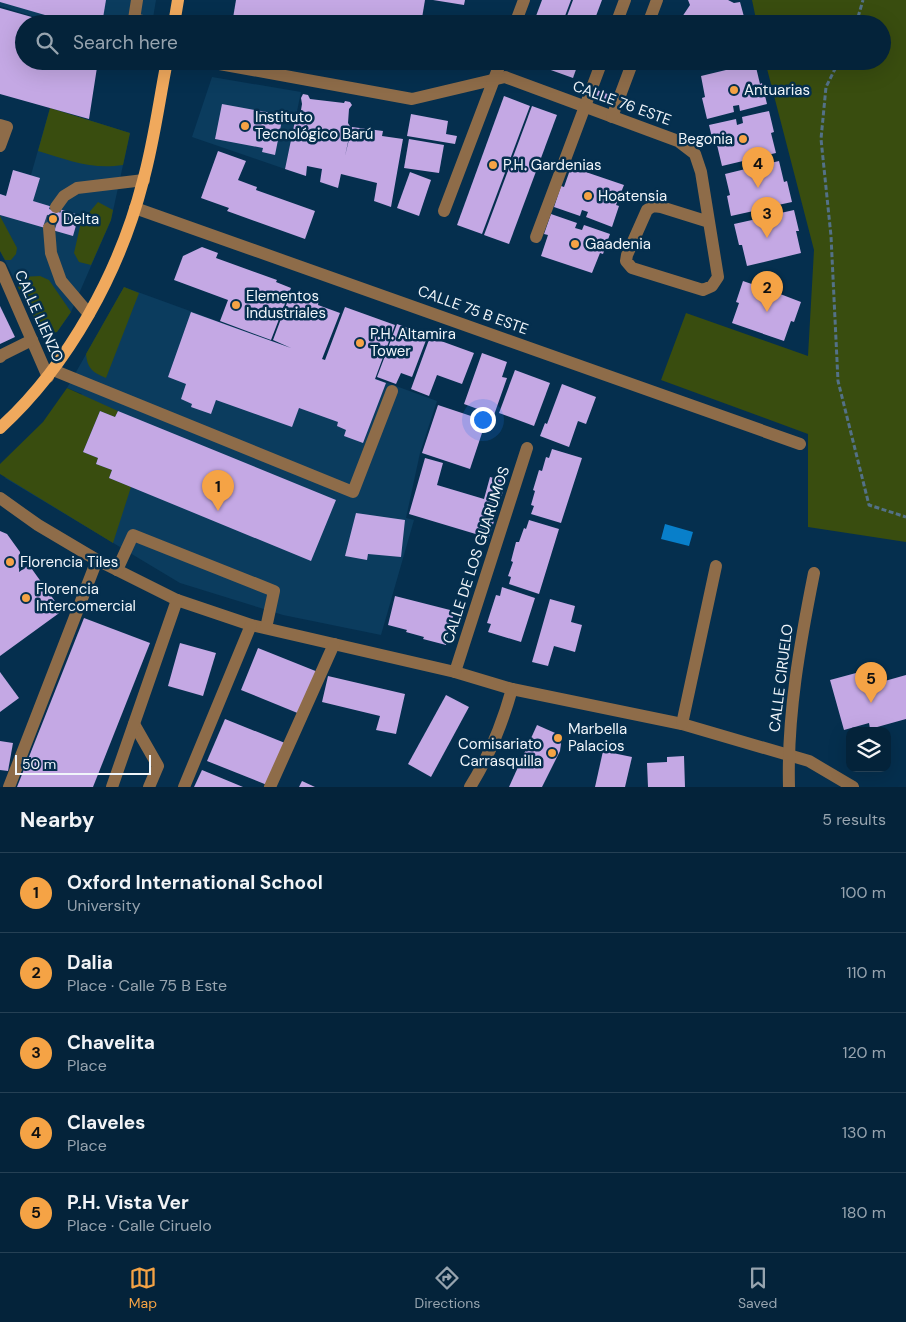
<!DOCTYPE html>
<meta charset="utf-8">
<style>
body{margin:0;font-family:"DM Sans",sans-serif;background:#122f45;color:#f1f3f6}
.controls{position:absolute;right:15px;bottom:15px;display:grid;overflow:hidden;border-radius:10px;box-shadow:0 5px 20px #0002}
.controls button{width:45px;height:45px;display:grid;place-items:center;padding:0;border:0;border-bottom:1px solid #254054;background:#04233a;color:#f1f3f6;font:25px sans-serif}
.scale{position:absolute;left:15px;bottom:12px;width:136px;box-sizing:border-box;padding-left:5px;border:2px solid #f0f5fa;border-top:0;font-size:14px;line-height:18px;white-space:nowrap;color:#f0f5fa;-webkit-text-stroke:4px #052f4e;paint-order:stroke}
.you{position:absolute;left:482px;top:419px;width:18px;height:18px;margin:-12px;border:4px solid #fff;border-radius:50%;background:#1a73e8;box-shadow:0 0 0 8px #1a73e833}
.badge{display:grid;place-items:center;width:32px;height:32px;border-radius:50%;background:#f5a345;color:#111;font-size:16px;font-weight:700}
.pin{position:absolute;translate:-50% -41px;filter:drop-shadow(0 1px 2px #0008)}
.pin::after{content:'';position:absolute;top:26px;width:18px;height:15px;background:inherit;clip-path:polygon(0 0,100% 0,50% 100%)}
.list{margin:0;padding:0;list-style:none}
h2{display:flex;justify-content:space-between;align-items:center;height:65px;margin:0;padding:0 20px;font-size:21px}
h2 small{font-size:16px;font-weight:400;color:#97a4af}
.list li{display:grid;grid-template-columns:32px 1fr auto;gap:15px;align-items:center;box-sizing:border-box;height:80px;padding:0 20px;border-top:1px solid #254054}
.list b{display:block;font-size:19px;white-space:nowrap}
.list p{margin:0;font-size:16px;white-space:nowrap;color:#97a4af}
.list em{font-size:16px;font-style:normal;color:#97a4af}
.icon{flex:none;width:28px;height:28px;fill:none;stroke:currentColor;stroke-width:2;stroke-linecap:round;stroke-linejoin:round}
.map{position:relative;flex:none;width:906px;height:787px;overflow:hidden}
.search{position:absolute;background:#04233a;box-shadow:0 5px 20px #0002;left:15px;right:15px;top:15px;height:55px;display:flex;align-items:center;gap:12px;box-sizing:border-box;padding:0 18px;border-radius:28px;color:#97a4af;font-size:19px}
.sheet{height:465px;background:#04233a}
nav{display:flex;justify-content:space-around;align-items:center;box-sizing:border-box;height:70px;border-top:1px solid #254054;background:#04233a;font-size:14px;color:#97a4af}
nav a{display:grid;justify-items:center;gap:2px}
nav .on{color:#f5a345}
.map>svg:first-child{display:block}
.built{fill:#0b3c5e}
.green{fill:#394d0f}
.water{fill:#087fca}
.building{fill:#c4a8e4}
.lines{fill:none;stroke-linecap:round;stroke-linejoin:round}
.minor-tunnel{stroke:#284d68;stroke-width:12;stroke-dasharray:12 6;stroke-linecap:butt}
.path{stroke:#537187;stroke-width:3;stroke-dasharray:5 2.5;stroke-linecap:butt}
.minor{stroke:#8e6c49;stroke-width:12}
.major{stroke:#f0a95d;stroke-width:12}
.poi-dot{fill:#f5a345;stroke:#052f4e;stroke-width:2}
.labels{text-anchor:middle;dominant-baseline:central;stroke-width:5;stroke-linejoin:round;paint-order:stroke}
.poi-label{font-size:15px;fill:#f0f5fa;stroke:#052f4e;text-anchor:start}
.street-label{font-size:15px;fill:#f0f5fa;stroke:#052f4e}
</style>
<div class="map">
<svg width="906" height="787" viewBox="0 0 906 787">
<rect width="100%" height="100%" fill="#052f4e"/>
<g class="built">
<path d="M0,0H156L152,24H57L0,6Z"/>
<path d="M212,77L301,92L285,169L192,137Z"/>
<path d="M50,108L130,133L111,220L71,312L57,332L48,334L40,329L0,251V194L6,196L13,170L31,175Z"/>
<path d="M124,287L437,401L420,453L406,518L414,520L381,635L283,615L180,583L5,478L82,394L67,388Z"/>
</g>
<g class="green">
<path d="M752,0H906V542L808,527V434L661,380L686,313L808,356L814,250L765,61H882V24H757Z"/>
<path d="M50,108L130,133L123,165C92,170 68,160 38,151Z"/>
<path d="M98,202L113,210L111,220L91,265L79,262L74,253L81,222Z"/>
<path d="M0,216L17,248L16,254L11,260H5L0,251Z"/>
<path d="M40,276L49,280L71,312L57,332L48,334L40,329L18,287L17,281L20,277Z"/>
<path d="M124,287L139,293L106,378C93,373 87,368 86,354Z"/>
<path d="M67,388L118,411L115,417L100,411L83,452L98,458L96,464L112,470L109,478L131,487L113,543L0,474V464L43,422Z"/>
</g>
<path class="water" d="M665,524L693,532L689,546L661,539Z"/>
<g class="building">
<path d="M0,0H106L102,24H76L0,2Z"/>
<path d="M236,0H425L421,24H232Z"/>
<path d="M433,0H465L464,5Z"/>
<path d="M542,0H571L562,24H533Z"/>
<path d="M573,0H602L593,24H564Z"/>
<path d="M688,0H728L734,3L740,2L746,24H677L676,19L682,17L690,5Z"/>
<path d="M0,8L53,23L24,24V61H98L89,119L0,94Z"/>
<path d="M528,61H548L545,68Z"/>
<path d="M550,61H579L573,78L548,69Z"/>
<path d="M755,63L760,84L762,83L767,104L740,111L739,105L733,106L734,112L707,119L702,98L705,97L701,76Z"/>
<path d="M597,90L613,96L610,104L594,99Z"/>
<path d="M303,94L308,95L310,99L344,103L345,101L350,102L352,105L349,109L348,123L351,128L345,156L352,127L383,131L382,136L403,139L391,207L374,201L377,183L341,174L338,188L320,182L322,169L307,166L306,176L285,169L296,116H300L302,104L301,98Z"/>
<path d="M504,96L530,106L482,234L457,225Z"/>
<path d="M222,104L283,115L275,155L262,152L263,148L215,139Z"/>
<path d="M532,106L557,115L509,244L484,235Z"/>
<path d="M769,111L774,132L771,133L776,153L722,166L717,145L714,146L709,125L736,119L737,125L743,123L742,117Z"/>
<path d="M411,114L448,121L446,134L457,136L455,144L407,136Z"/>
<path d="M409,139L444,145L439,173L404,168Z"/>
<path d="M218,151L246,161L238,180L257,187L256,190L315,211L305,239L227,211L229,208L201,198Z"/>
<path d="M779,161L784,182L787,181L792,202L764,208L763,203L757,204L758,210L731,216L727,196L730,195L725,174Z"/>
<path d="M571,167L624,185L616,205L619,206L612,227L586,217L588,212L582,210L580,216L554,207L561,186L564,187Z"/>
<path d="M13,170L40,178L33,201L79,215L73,236L0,215V194L6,196Z"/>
<path d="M410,172L431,180L419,216L397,208Z"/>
<path d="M794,210L799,231H796L801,253L747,266L742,245H739L734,224L761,218L762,224L768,222L767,216Z"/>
<path d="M551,214L577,223L575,228L582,230L584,225L610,234L603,254L600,253L592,273L541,256L548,235L544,234Z"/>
<path d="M202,247L218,253L216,258L277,280L276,282L291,288L271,340L220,321L228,300L174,280L183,256Z"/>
<path d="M743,281L769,290L767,296L773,298L775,292L801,302L794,322L791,321L784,341L732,323L739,303L736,302Z"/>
<path d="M308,292H315L319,298L318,305L340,313L322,359L325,360L345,307L395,325L375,379L386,383L363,443L344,436L346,430L337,426L338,422L299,408L292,427L216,400L211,414L191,407L192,404L181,399L186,384L168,377L191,312L291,348L273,340L290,295L303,299Z"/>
<path d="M0,306L15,337L0,344Z"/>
<path d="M397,324L428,335L412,377L401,373L396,384L377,377Z"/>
<path d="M430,337L474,353L462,384L437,375L429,396L411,389Z"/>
<path d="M482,353L507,362L502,377L507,378L494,415L464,404Z"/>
<path d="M515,370L550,383L534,426L499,413Z"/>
<path d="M562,384L596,397L586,424L578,421L569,447L540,436L545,423L547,424Z"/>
<path d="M438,405L486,421L470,469L422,453Z"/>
<path d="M100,411L115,417L118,411L336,500L311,561L109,478L112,470L96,464L98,458L83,452Z"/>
<path d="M552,449L582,458L561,523L531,514L534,506L531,505L535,491L533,490L539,470L542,471L546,457L549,458Z"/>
<path d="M425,458L443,463L437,485L484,499L490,477L506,481L489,538L409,514Z"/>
<path d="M356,513L405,520L401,557L368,554L367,560L345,556Z"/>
<path d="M529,520L559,529L539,594L509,584L511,577L508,576L513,562L511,561L516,542H519L524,528L526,529Z"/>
<path d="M0,531L7,534L20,552L19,572L29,565L62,611L0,656Z"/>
<path d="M502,587L535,598L521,642L488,632L491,624L487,623L496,595L500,596Z"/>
<path d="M395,596L454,611L452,621L456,622L452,635L448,634L446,645L423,639L424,637L406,632L407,630L388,625Z"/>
<path d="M550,599L575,606L571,622L582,625L575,652L554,646L548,666L532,662Z"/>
<path d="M84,618L150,643L93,787H17Z"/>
<path d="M180,643L216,653L203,696L168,686Z"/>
<path d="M258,648L318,672L300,714L241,690Z"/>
<path d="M0,672L19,698L0,712Z"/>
<path d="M856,673L860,688L906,675V719L870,729L869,723L844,730L830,680Z"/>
<path d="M328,676L405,694L396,734L376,730L380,716L322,702Z"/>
<path d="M446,695L469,707L431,777L408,764Z"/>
<path d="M225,719L285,743L267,785L207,761Z"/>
<path d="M537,725L562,736L560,751L542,787H509Z"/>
<path d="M0,741L13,743L8,771L0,770Z"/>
<path d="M603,751L632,757L625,787H595Z"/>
<path d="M684,756L685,787H648L647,763L667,762V757Z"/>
<path d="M202,770L243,787H194Z"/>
<path d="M302,781L315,787H299Z"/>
</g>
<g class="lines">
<path class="minor-tunnel" d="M49,228L56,207"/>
<g class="path">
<path d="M856,24L863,0"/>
<path d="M839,61L826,87L821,139L831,236L838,381L869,505L906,517"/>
</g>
<g class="minor">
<path d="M137,0L134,19L157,24"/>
<path d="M515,24L524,0"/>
<path d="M616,24L625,0"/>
<path d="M648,24L657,0"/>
<path d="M203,61L412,99L505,77L678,141L695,154L701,172L718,277L712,286L703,290L632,268L626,261L627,255L647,210L653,206L661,207L709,222"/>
<path d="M612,117L633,61"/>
<path d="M0,125L7,127L0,146"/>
<path d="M56,207L64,196L77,188L144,180"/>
<path d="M135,208L800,444"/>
<path d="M444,211L501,61"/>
<path d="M49,228L51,253L61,281L89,314"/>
<path d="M536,237L602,61"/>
<path d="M0,267L48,377"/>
<path d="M0,357L2,355L32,340"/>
<path d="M53,370L353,492L392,391"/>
<path d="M0,498L38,525L97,560L177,600L251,625L455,672L512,689L682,724L809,761L853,787"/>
<path d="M117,570L133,535L274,591L266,628"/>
<path d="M455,672L527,448"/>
<path d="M134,724L158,766L149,787"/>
<path d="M682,724L716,566"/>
<path d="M9,787L97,560"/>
<path d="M112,787L177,600"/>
<path d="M184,787L251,625"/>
<path d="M270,787L334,644"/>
<path d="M470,787C490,755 502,725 512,689"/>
<path d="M789,787C787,715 800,643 814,573"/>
</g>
<g class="major">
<path d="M174,24L178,0"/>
<path d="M0,428C69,365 120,271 143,181C154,142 159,101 167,61"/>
</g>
</g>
<g class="poi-dot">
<circle cx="734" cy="90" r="5"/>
<circle cx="245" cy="126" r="5"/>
<circle cx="743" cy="139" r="5"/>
<circle cx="493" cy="165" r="5"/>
<circle cx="588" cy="196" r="5"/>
<circle cx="53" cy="219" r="5"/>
<circle cx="575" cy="244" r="5"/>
<circle cx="236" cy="305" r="5"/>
<circle cx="360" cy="343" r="5"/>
<circle cx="10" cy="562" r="5"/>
<circle cx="26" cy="598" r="5"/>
<circle cx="558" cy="738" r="5"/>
<circle cx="552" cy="753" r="5"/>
</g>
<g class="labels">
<g class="poi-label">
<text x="744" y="90">Antuarias</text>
<text x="255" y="117">Instituto<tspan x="255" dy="17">Tecnológico Barú</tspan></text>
<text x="733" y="139" text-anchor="end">Begonia</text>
<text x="503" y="165">P.H. Gardenias</text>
<text x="598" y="196">Hoatensia</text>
<text x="63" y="219">Delta</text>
<text x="585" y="244">Gaadenia</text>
<text x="246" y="296">Elementos<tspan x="246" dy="17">Industriales</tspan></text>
<text x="370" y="334">P.H. Altamira<tspan x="370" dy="17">Tower</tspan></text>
<text x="20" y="562">Florencia Tiles</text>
<text x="36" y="589">Florencia<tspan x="36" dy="17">Intercomercial</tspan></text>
<text x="568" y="729">Marbella<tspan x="568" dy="17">Palacios</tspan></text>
<text x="542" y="744" text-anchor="end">Comisariato<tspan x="542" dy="17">Carrasquilla</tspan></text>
</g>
<g class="street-label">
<text transform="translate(622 103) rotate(20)">CALLE 76 ESTE</text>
<text transform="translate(473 310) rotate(20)">CALLE 75 B ESTE</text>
<text transform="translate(39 316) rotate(66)">CALLE LIENZO</text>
<text transform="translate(476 555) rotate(-72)">CALLE DE LOS GUARUMOS</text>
<text transform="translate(781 678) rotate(-83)">CALLE CIRUELO</text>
</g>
</g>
</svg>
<div class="controls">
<button><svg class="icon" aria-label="layers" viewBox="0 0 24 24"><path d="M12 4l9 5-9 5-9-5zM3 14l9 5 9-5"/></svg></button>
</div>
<div class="scale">50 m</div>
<div class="you"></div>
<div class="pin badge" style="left:218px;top:511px">1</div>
<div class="pin badge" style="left:767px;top:312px">2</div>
<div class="pin badge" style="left:767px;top:238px">3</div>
<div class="pin badge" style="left:758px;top:188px">4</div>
<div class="pin badge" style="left:871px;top:703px">5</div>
<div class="search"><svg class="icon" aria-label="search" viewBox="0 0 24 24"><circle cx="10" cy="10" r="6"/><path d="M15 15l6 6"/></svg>Search here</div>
</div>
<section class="sheet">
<h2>Nearby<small>5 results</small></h2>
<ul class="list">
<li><span class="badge">1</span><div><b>Oxford International School</b><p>University</p></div><em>100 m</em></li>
<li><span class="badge">2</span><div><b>Dalia</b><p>Place · Calle 75 B Este</p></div><em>110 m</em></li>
<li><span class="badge">3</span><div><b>Chavelita</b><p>Place</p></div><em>120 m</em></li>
<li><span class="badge">4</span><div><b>Claveles</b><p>Place</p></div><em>130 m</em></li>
<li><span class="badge">5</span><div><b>P.H. Vista Ver</b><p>Place · Calle Ciruelo</p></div><em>180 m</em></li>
</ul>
</section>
<nav>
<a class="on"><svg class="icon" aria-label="map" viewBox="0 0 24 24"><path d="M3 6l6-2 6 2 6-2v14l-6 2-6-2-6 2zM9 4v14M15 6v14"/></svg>Map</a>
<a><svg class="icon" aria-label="directions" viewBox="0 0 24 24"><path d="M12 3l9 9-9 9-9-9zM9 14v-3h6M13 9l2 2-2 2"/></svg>Directions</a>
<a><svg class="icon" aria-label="saved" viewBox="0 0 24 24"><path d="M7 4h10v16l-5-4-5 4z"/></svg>Saved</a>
</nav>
